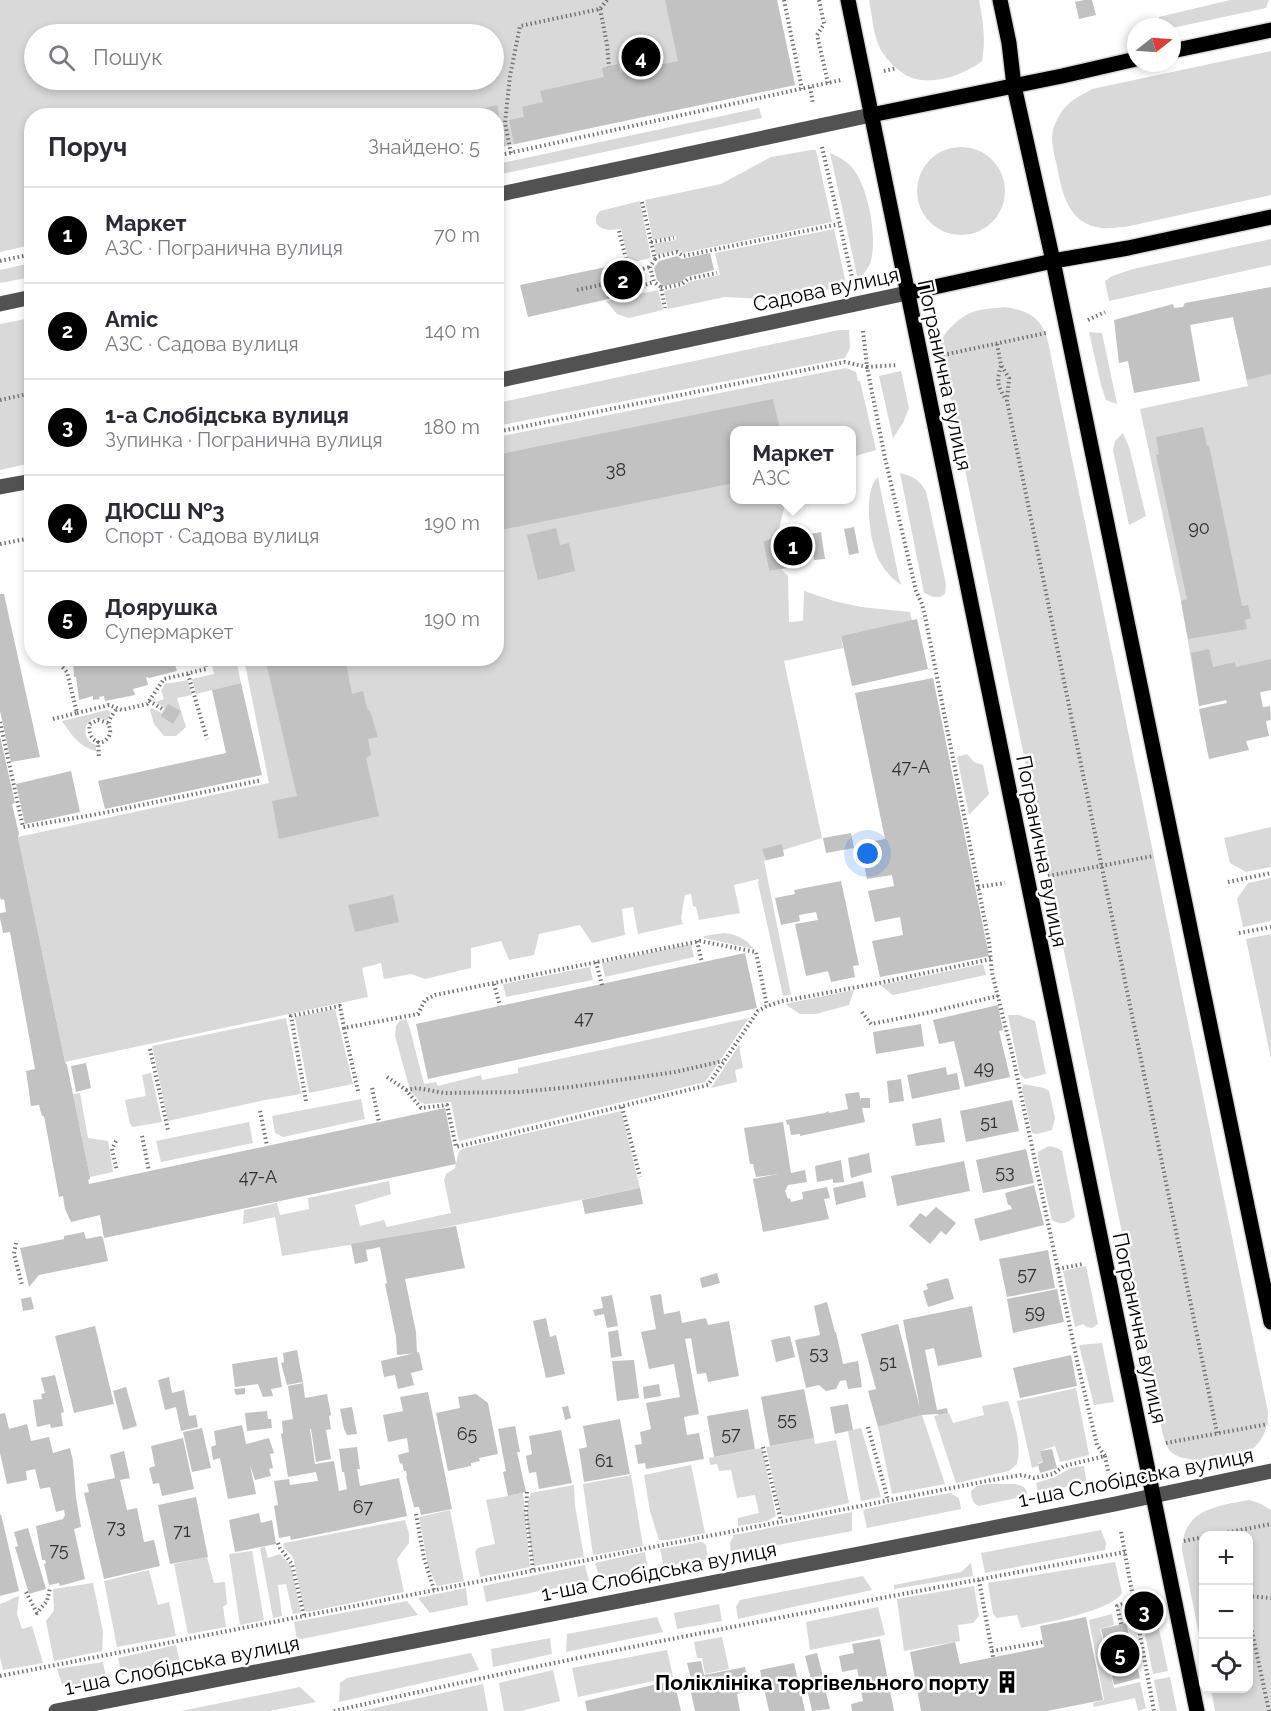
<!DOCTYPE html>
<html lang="uk">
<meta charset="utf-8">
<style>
body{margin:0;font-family:Raleway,sans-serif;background:#f7f7f7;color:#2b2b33}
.controls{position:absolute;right:18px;bottom:18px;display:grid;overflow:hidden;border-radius:12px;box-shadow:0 3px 9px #0003}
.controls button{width:54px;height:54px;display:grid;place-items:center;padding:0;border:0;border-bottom:2px solid #e1e1e2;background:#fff;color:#2b2b33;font:30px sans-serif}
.compass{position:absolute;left:1127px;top:18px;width:54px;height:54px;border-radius:50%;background:#fff;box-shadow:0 3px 9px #0003;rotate:73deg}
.you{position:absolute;left:868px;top:854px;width:21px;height:21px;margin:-15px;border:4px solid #fff;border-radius:50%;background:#1a73e8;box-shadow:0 0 0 9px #1a73e833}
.badge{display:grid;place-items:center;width:39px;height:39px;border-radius:50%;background:#000;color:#fff;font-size:20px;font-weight:700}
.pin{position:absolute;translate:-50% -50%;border:3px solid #fff;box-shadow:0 2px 6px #0006}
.popup{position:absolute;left:730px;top:426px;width:126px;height:78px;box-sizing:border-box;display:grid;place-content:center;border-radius:12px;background:#fff;filter:drop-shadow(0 2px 4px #0005);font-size:20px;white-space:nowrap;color:#7c7c81}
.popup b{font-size:22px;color:#2b2b33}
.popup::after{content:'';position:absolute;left:50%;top:100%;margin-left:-12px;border:12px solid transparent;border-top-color:#fff}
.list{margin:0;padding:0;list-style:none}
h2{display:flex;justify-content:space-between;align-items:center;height:78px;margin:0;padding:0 24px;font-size:26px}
h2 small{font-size:20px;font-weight:400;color:#7c7c81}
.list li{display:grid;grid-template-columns:39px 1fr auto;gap:18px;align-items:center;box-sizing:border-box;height:96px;padding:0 24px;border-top:2px solid #e1e1e2}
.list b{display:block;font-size:22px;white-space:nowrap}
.list p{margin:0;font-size:20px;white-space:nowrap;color:#7c7c81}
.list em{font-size:20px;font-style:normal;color:#7c7c81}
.icon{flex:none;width:33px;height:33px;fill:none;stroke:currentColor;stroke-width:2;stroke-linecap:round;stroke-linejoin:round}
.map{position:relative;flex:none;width:1271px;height:1711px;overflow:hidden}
.search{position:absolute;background:#fff;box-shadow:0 3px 9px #0003;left:24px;top:24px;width:480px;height:66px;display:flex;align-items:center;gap:15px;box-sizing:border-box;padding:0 21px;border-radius:33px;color:#7c7c81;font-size:22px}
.panel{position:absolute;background:#fff;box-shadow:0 3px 9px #0003;left:24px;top:108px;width:480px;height:558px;border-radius:24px}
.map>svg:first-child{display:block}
.green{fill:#d9d9d9;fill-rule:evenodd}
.building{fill:#c2c2c2}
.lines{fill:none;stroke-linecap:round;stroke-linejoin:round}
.major-casing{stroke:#dbdbdb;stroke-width:18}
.path{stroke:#747474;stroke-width:4;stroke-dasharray:1.5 3;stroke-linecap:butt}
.minor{stroke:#525252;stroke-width:15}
.major{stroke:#000;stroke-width:15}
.labels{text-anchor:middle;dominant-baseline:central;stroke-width:5;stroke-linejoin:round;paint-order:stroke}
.number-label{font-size:18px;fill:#303030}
.street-label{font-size:21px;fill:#000;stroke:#fff}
.poi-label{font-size:21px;font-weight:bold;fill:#000;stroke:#fff;text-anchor:end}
</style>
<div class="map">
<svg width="1271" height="1711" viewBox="0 0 1271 1711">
<rect width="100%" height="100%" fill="#fff"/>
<g class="green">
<path d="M0,0H777L795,85L497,148L496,116H32L31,245L0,252ZM34,34H494V80H34Z"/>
<path d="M869,0H979C983,21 986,40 982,61C964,75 935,85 912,78C899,73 884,58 879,46C873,33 872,14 869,0Z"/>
<path d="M1230,0H1269L1266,8L1172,28L1162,27L1157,23L1159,17Z"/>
<path d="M1271,51V195L1125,227C1117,227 1109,229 1102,228C1066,224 1062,190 1056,162C1053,148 1049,135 1056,122C1065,102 1075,99 1092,89Z"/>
<path d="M759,108L762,118L497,175V164Z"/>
<circle cx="961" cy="191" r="44"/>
<path d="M811,150H816L832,222L683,253L678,250L656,255L654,244L676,240V236L653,240L645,200L721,184L771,157Z"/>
<path d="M830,153C840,157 850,163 856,173C869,193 877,237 871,260C870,267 863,275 858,280Z"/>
<path d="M640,201L651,258L629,263L621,229C616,229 610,231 605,229C595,227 593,218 600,211Z"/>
<path d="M834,229L846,284L816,293L783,300L725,297L668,309L664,291L684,286L688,282L720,275L715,253Z"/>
<path d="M1271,239V265L1109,301L1105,281L1112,276L1133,269Z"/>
<path d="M31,263V277L0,283V270Z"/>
<path d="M1271,287V690L1199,706L1181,601L1140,409L1248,386L1228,296Z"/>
<path d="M658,290L663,310L629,318L617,314L606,301Z"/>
<path d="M1005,307C1028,311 1042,317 1048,342L1268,1412C1268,1426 1264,1440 1252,1449C1236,1459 1186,1466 1171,1452C1163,1444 1160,1419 1158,1408L940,348C942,338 944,334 951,327C971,308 979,310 1005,307Z"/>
<path d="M31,318V463L0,470V324Z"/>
<path d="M839,330H849L850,348L845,358L497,426V403Z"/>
<path d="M1089,332L1102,333L1117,404L1106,400L1101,385Z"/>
<path d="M846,368L856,372L858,381H860L876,450L852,457V430H734V500H786L777,537L763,541L769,571L781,569L788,576L789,622L803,621L804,591L834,601L861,607L910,612L912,621L841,636L843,648L784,661L822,838L783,850L784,856L764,861L791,994L783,996L758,883L759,879L734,885L740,913L699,920L696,907L693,906L691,894L685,895L681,918L683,924L638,934L633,907L622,909L625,935L592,943L580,925L539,934L534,955L509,960L501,941L471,948V968L425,979L411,974L384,979L381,963L362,968L368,997L65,1062L18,837L269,783L244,659L496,658L497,437Z"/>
<path d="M901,371L909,408L903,423L893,438L879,376Z"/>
<path d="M1123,433L1129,447L1146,516L1129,525L1113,450L1115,441Z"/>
<path d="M900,473C914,477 917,478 926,491L946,584L945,594L940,597H933L924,593Z"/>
<path d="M878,477L899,579L902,585C893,580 885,571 880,562C870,546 862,490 878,477Z"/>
<path d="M211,659H236L241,683L196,694L192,679L214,674Z"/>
<path d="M188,680L192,695L177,698L186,727L176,736H164L154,724L150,710L151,708L162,713L165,708L155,702L164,699L161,691L165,684Z"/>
<path d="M107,710L111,712L107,721C98,716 91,717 86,726C84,735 87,742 96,745V751C79,747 71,734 62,721Z"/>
<path d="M967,754L974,762L983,765L989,794L969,815L957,757Z"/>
<path d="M1271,827V867L1246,872L1230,863L1224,838Z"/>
<path d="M1271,878V921L1243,927L1237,899L1248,883Z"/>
<path d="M724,933C738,935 745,938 754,949L704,938V936Z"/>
<path d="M1271,934V1059L1246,939Z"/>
<path d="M691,944L694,957L605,977L602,963Z"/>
<path d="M983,964L986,975L893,995L880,985Z"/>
<path d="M590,967L593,980L506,997L503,984Z"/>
<path d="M854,990L849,1005L816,1014H800L785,1004Z"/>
<path d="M335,1009L353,1084L309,1093L295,1017Z"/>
<path d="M1008,1015H1019L1035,1021L1046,1074L1025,1079L1020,1074Z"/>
<path d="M286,1018L301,1094L265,1100L168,1121L152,1046Z"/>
<path d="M749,1018L705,1082L459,1141L451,1102L425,1104L420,1102L410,1090L395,1036L396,1026L399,1021L406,1019L410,1029L424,1084L436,1082L438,1086L481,1075L482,1080L518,1073V1068Z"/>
<path d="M739,1045L743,1068L735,1070L737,1082L711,1088Z"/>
<path d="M151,1073L162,1122L133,1127L130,1124L125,1100L146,1096L142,1075Z"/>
<path d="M1023,1084L1044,1088L1049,1091L1055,1118L1052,1130L1037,1134L1032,1133L1022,1089Z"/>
<path d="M80,1093L88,1138L108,1141L113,1172L90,1177L73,1094Z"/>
<path d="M361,1099L365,1119L283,1137L275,1133L272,1116Z"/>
<path d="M621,1111L640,1188L397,1237L282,1256L275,1217L243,1224L244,1210L277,1203L280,1215L309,1209L308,1198L389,1181L391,1194L355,1205L360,1226L384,1220L387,1227L451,1213L444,1180L446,1174L455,1168L459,1151L465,1148Z"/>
<path d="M249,1122L253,1143L161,1162L156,1141Z"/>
<path d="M1049,1146L1057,1148L1062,1151L1075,1217C1068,1223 1061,1226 1052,1220L1038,1159V1152Z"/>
<path d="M1086,1266L1098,1324L1092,1328L1087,1327L1083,1324L1075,1327L1063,1271Z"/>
<path d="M1102,1343L1114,1402L1094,1405L1079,1345Z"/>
<path d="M1076,1388L1089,1455L1060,1462L1055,1446L1040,1451L1043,1461L1038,1463V1466L1032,1468L1017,1401Z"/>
<path d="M1008,1401C1014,1422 1022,1443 1017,1464L1009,1471L956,1483L934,1416L949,1413L953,1423L984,1415L982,1406Z"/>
<path d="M922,1415L945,1484L892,1494L878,1427Z"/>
<path d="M861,1428L881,1497L861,1501L848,1431Z"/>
<path d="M814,1438L815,1444L836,1440L849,1503L789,1516L783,1515L780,1511L766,1447Z"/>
<path d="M762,1448L776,1516L767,1521L738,1526V1518L759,1513L755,1495L737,1498L731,1470L719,1471L717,1464L710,1465L709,1458Z"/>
<path d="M691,1465L705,1533L668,1540H659L650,1511L644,1475Z"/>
<path d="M1084,1466L1086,1479L1085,1483L1038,1493L1036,1483L1055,1477L1071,1468Z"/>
<path d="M631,1475L643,1546L593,1555L583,1484Z"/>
<path d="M988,1484H1016L1024,1487L1027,1492L1026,1496L979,1506C972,1503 972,1498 971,1491L977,1486Z"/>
<path d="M574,1485L575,1506L584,1557L534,1566C531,1543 522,1514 531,1493Z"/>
<path d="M523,1493L530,1567L480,1577L475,1552L478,1548L495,1544L486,1500Z"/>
<path d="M950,1493L959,1498L961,1509L867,1528L863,1510L888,1504Z"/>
<path d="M1249,1500L1259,1503L1271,1510V1711H1215L1211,1689L1248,1688V1536H1204L1203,1654L1182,1550C1183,1509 1217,1506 1249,1500Z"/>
<path d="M450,1510L464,1581L437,1586L428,1566L419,1517Z"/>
<path d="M852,1512V1531L731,1554L730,1543L734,1535Z"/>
<path d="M405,1520L409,1534V1543L397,1559L404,1592L307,1612L304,1609L293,1557L283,1546L284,1543Z"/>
<path d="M1101,1530L1106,1543L1105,1550L985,1573L981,1553Z"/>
<path d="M702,1542L706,1545L708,1559L664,1567L660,1549Z"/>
<path d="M265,1547L268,1558L280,1554L290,1565L292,1571L301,1613L293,1614L286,1584L278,1585L282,1616L273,1618L260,1548Z"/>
<path d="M252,1551L264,1620L240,1625L229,1554Z"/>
<path d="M645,1552L648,1570L600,1580L595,1563Z"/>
<path d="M207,1557L214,1583L225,1582L227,1604L223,1607L226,1627L188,1634L174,1564Z"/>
<path d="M1115,1562L1122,1593C1112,1611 1043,1623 1021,1628L1017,1615L997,1618L993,1614L988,1583Z"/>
<path d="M971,1563L973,1576L894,1589V1585L961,1572Z"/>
<path d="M585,1565L589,1581L486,1602L483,1586Z"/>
<path d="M149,1570L158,1605L169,1602L176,1636L117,1647L104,1581Z"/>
<path d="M863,1576L872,1590L738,1619L736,1607L740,1600Z"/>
<path d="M93,1583L103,1632L102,1651L54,1661L46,1621L54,1611L53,1589Z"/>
<path d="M974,1586L979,1616L973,1623L958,1625L960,1641L904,1651L897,1599Z"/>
<path d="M466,1588L468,1605L430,1613L418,1598Z"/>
<path d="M19,1596L17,1614L22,1629L32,1626L43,1663L3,1670L0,1657V1604C7,1602 12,1598 19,1596Z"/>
<path d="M407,1601L418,1615L297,1640L294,1622Z"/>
<path d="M719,1604L722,1621L677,1629L674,1613Z"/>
<path d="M878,1607L885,1635L810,1650L806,1622Z"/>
<path d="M1112,1614L1114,1625L1100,1629L1114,1688L1140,1682L1146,1708L1138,1711L1135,1698L1094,1707L1093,1703L1104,1700L1089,1620Z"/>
<path d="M657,1617L663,1632L566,1652L567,1634Z"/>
<path d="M1157,1620L1168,1671L1153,1674L1143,1624Z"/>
<path d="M722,1637L729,1669L705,1674L702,1658H697L694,1642Z"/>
<path d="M550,1638L552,1654L493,1667L491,1649Z"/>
<path d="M176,1645L180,1663L122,1675L118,1658Z"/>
<path d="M667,1650L673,1677L578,1697L572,1668Z"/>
<path d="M471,1653L479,1670L339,1702L340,1683L347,1678Z"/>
<path d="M103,1662L106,1678L63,1687L57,1669Z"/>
<path d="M553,1670L560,1701L521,1711H504L499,1683Z"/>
<path d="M1170,1677L1177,1711H1160L1154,1680Z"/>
<path d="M483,1684L488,1711H361Z"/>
<path d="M300,1687L316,1702L269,1711H181Z"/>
</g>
<g class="building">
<path d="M665,0H777L795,85L514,144L509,120L524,117L522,107L543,102L540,91L604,77L602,68L618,64L620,73L678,61Z"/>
<path d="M1084,0H1092L1096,15L1079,19L1075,2Z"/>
<path d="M497,105L505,146L496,148V116H454Z"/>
<path d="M710,253L714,270L686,277L682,282L664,286L657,280L654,268L659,261L677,256L682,259Z"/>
<path d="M606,267L608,274L634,268L638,286L612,292L613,298L528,317L520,285Z"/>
<path d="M1271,287V374L1247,380L1233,317L1190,325L1200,381L1134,393L1128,361L1119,363L1114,320L1173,304L1174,308L1183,307L1185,303Z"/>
<path d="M773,399L780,430H734V483L496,531V455Z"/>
<path d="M1203,427L1207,446L1209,445L1242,606L1248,605L1251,618L1245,620L1247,629L1188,639L1181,601L1187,599L1156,455L1159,454L1156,437Z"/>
<path d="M854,527L859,553L849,555L844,529Z"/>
<path d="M556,528L560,545L569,543L575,571L538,580L527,535Z"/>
<path d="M821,532L825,559L814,560L810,534Z"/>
<path d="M781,536L787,568L769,571L763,541Z"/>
<path d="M0,594H4L40,757L11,762L0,711Z"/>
<path d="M917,619L928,669L852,686L841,636Z"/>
<path d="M1209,649L1213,667L1235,662L1236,667L1271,659V690L1260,692L1263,707L1270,706L1271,720L1266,721L1269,736L1246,741L1249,750L1209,759L1199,709L1227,703L1226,700L1199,706L1191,653Z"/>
<path d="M73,658H200V659L175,665L177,671L149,678L146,677L148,685L133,689L135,695L105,701L104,696L99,697L100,699L93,700V696L79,700L76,677H74Z"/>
<path d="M265,658H345L352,694L363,691L367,708L370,711L378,737L368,739L371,755L366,758L379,816L279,839L272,801L297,796Z"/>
<path d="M933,678L989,956L880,977L872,941L903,935L900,917L875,922L868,891L894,886L892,875L867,879L860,844L885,839L855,693Z"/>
<path d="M241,683L262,775L105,809L98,781L226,753L212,690Z"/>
<path d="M168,704L181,711L173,724L161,716Z"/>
<path d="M0,736L15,803L12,804L19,834L18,837L65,1062L67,1065L90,1177V1179L88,1180L89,1184L445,1108L456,1164L104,1238L100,1215L71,1222L65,1209L63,1196L59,1197L44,1116H42L39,1105L31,1106L26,1071L35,1069L10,932L3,933L0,918V913L6,912L4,899L1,900L0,897Z"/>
<path d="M71,771L80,812L25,824L16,784Z"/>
<path d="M851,833L854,848L826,853L823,838Z"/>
<path d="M782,844L784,856L766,860L762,849Z"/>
<path d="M841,881L859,965L853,966L855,977L831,982L828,971L806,976L795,924L818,920L816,912L799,915L800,921L781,925L775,898L795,894L794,890Z"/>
<path d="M393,895L399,922L355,932L348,905Z"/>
<path d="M745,953L757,1008L428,1079L416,1024Z"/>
<path d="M998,1005L1003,1030L999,1031L1010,1077L965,1087L954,1041L939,1044L933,1020Z"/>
<path d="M921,1024L924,1046L876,1054L873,1032Z"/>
<path d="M86,1063L91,1088L76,1092L71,1066Z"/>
<path d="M946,1067L947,1075L957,1073L960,1089L912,1099L907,1075Z"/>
<path d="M901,1079L904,1101L889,1103L887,1081Z"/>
<path d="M859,1092L861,1102V1098H870V1108H862L865,1122L800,1136V1134L791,1135L789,1124L787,1125L786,1120L825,1113L828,1111L829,1113L848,1109L845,1094Z"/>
<path d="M1012,1100L1019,1131L966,1142L960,1111Z"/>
<path d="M941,1118L945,1142L916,1146L912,1124Z"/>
<path d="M783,1122L791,1173L805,1170L807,1182L788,1185L785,1191L788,1199L790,1198L791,1202L803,1199L802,1192L827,1187L830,1198L824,1199L829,1219L763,1232L753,1179L778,1174L756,1177L753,1164H750L744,1128Z"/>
<path d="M1026,1149L1034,1183L983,1193L976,1160Z"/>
<path d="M869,1153L872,1172L851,1178L848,1158Z"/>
<path d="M841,1160L844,1182L833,1183V1179L817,1182L815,1166Z"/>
<path d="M964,1161L970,1191L897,1206L891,1176Z"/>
<path d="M863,1181L866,1197L836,1205L833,1188Z"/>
<path d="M1034,1185L1044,1225L980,1241L974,1219L1012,1209L1010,1205H1008L1005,1193Z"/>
<path d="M640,1188L643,1204L585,1214L582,1200Z"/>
<path d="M936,1207L956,1223L946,1235L941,1231L930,1244L909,1226L920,1213L926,1217Z"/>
<path d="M456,1226L465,1268L405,1279L416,1332L417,1353L397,1355L396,1337L385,1284L387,1283L380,1247L366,1250L368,1261L355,1264L351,1244Z"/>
<path d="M84,1232L86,1239L101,1236L103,1238L108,1261L39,1275L29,1287L20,1248L64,1239V1236Z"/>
<path d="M1048,1250L1055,1288L1007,1297L999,1259Z"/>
<path d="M717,1273L720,1283L702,1288L700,1278Z"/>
<path d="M948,1278L954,1299L928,1307L923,1291L928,1289L926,1284Z"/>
<path d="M1057,1289L1064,1322L1013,1333L1007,1299Z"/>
<path d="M661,1294L664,1314L680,1311L682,1323L706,1318L708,1325L729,1321L739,1376L708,1382L706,1373L697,1374L691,1338L685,1339L699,1414L684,1417L687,1435L699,1433L704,1459L646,1469L645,1463L638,1464L635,1445L642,1444L640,1432L651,1429L646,1403L680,1397L674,1364L649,1369L641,1332L656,1329L650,1296Z"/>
<path d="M612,1295L618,1326L607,1328L604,1314L595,1316L593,1310L603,1308L601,1297Z"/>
<path d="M31,1297L34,1309L23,1311L21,1299Z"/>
<path d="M827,1302L835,1332H836L843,1364L858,1361L862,1387L848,1389L846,1380L840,1381L836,1389L826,1391L819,1385L806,1388L795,1340L820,1335L814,1306Z"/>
<path d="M972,1306L982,1357L938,1366L934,1348L925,1350L937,1410L947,1408L948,1413L939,1415L938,1414L922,1415L878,1427L868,1391L876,1389L861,1334L898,1324L920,1408L903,1320Z"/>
<path d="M546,1318L550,1337L556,1335L565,1374L546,1378L533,1321Z"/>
<path d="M95,1326L114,1404L74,1413L55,1336Z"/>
<path d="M618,1330L622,1356L611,1358L608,1332Z"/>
<path d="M790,1336L795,1357L776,1362L771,1340Z"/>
<path d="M297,1350L303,1382L287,1385L281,1363L284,1362L283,1353Z"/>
<path d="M419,1352L423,1370L411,1373L414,1385L398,1389L395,1375L384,1377L381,1361Z"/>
<path d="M1071,1355L1077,1386L1020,1398L1013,1368Z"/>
<path d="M277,1357L282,1387L271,1389L273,1396L263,1397L258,1384L235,1387L232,1364Z"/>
<path d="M634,1360L639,1398L617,1401L612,1361Z"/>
<path d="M55,1375L64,1412L61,1413L63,1426L51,1428L50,1424L37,1427L33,1400L42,1399L41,1394L45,1393L41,1378Z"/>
<path d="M169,1377L172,1393L184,1390L189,1416L196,1415L198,1427L181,1431L176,1407L165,1410L158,1380Z"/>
<path d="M303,1383L305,1398L327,1394L331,1415L329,1416L331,1429L326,1430L331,1459L316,1462L311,1429H310L315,1464L334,1461L339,1491L347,1489L344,1472H342L339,1449L357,1447L360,1469H357L360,1486L399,1478L407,1516L291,1540L290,1536L279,1538L274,1506L278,1505L274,1481L289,1479L290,1485L318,1481L316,1472L288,1477L281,1434L283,1433L282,1421L293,1419L288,1386Z"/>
<path d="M659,1384L661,1396L644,1399L643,1387Z"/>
<path d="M126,1387L137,1426L123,1430L113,1391Z"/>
<path d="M245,1388V1394L236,1395L234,1389Z"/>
<path d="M804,1389L814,1438L770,1446L761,1397Z"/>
<path d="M428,1392L452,1509L421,1515L419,1507H414L406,1476H407L406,1471H404L402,1463L400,1464L398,1455L409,1452L407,1438L388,1442L383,1415L403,1411L400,1397Z"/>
<path d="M476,1394L488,1403L498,1454L479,1458L480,1461L471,1463V1466L448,1471L436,1413L460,1408L458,1397Z"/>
<path d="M848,1404L853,1430L835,1434L830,1407Z"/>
<path d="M568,1406L571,1418L565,1420L562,1407Z"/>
<path d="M352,1407L357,1434L347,1435L344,1429L340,1409Z"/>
<path d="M748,1409L755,1449L714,1457L707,1416Z"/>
<path d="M267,1411L268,1419H271L272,1428L247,1431L245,1413Z"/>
<path d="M5,1413L9,1429L27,1424L31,1441L49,1437L53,1453L70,1448L73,1461L76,1497L81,1527L74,1529L85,1579L60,1586L59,1583L49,1585L44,1564L46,1563L45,1560H42L36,1526L63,1519L65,1515L64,1510L56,1512L50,1487L40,1489L35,1469L26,1471L27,1480L7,1484L0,1453V1414Z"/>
<path d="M620,1419L630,1474L584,1482L579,1449L587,1447L583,1426Z"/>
<path d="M242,1425L246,1444L269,1438L274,1453L270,1454L273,1468L269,1469L271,1476L255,1480L250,1465L256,1494L228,1499L220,1458L213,1460L211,1447L216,1445L214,1431Z"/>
<path d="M515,1426L520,1452H517L526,1492L508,1496L503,1472L506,1471L498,1429Z"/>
<path d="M202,1428L211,1468L192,1472L183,1432Z"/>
<path d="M561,1430L572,1483L539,1489L536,1472L529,1473L526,1456L532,1454L529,1436Z"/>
<path d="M183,1438L194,1489L162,1496L159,1483L153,1484L149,1468L155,1466L151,1446Z"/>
<path d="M1052,1449L1057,1468L1040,1473L1038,1464L1043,1462L1040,1451Z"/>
<path d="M124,1451L130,1478L120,1480L127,1510L137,1508L144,1542L154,1540L160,1566L104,1579L84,1493L89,1492L87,1484L115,1478L110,1455Z"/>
<path d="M196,1497L208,1557L170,1564L158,1505Z"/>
<path d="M259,1513L261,1523L272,1520L276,1544L235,1552L229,1520Z"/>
<path d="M1,1514L19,1591L0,1596V1515Z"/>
<path d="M28,1528L46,1589L29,1594L15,1547L18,1546L14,1532Z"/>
<path d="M1086,1617L1103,1700L1047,1711H921L910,1652L955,1642L960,1664L1044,1647L1040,1626Z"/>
<path d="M1126,1623L1140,1678L1114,1685L1101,1629Z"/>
<path d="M880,1639L894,1711H852L851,1704L863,1701L857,1669L842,1672L839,1656L854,1653L852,1644Z"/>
<path d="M817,1653L823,1676L811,1680L805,1656Z"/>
<path d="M701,1661L704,1675L745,1667L750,1691L737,1694L740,1711H695L688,1679H691L687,1663Z"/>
<path d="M794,1663L805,1711H769L760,1670Z"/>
<path d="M674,1680L681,1711H587L585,1701Z"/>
<path d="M824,1685L830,1709L812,1711L807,1689Z"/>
</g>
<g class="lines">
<g class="major-casing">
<g id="major">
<path d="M848,0L1197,1711"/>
<path d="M1000,0L1009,43L1014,86L1053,261L1271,1322"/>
<path d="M1172,51L1271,30"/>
<path d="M871,115L1062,76L1136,59"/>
<path d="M907,293L1053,261L1128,248L1271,217"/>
</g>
</g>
<g class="path">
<path d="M784,0L802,89"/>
<path d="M819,0L824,24L817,35L828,83"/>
<path d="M600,9L607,44L609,67"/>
<path d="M884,71L897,68"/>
<path d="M810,87L813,104"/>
<path d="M822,147L853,282"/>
<path d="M511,153L505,123L510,76L520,26L600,9L607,0"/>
<path d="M496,156L841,80"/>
<path d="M642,202L655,259L650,267L654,282L661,287L665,308"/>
<path d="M619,231L628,267L635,266L639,270L650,267"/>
<path d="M651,242L674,238"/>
<path d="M655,259L657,257L677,252L683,256L839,224"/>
<path d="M0,261L32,254"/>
<path d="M628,267L603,272L609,296L640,290L644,285L654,282"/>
<path d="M661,287L664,288L682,284L688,279L717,273"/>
<path d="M577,290L605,284"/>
<path d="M1088,320L1105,312"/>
<path d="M863,331L867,367L898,365"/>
<path d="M997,344L1001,365L1009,378L1007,401L1217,1433"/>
<path d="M943,355L1046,333"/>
<path d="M1001,366C996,382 998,386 1006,400"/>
<path d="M0,400L32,393"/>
<path d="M30,538L27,555L32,573"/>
<path d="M0,544L31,538"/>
<path d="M188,674L207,739"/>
<path d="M149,701L164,710"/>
<path d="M77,713L109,705L122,710L147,704L164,679L206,669V658"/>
<path d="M53,719L77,713L67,672L54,658"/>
<path d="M0,722L23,827L98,814L262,780"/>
<path d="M108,723L98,720L90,724C86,738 101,750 109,736C112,731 108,726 109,722C110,717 115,712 117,708"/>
<path d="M98,741L99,758"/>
<path d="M1048,876L1153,856"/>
<path d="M1228,882L1271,873"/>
<path d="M978,887L1005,883"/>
<path d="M1239,933L1271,927"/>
<path d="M697,941L702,963"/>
<path d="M596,962L602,985"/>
<path d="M494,984L500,1006"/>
<path d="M862,1012L871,1024L926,1013L998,996"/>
<path d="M150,1049L168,1130"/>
<path d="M387,1077L406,1090L421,1108L447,1105L456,1147L708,1085L758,1011L767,1006L783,1001L879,983L991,959"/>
<path d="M372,1088L379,1122"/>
<path d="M406,1090L417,1088L444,1093L519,1092L571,1087L675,1072L723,1061"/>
<path d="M358,1091L344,1028L418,1014L425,1000L435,995L700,941L756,952L767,1006"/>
<path d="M306,1101L291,1016L340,1006L344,1028"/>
<path d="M622,1107L640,1177"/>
<path d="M260,1111L267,1146"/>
<path d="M142,1136L149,1171"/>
<path d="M116,1141L112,1149L117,1171"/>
<path d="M16,1243L14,1254L22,1285"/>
<path d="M1058,1269L1083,1264"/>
<path d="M868,1427L888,1500"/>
<path d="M1166,1443L1268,1424"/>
<path d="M763,1447L781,1521"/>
<path d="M1105,1456L1108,1471"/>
<path d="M527,1492L526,1512L533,1570"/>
<path d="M416,1514L424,1558L434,1590"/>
<path d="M1121,1532L1154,1711"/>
<path d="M1210,1536L1271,1524"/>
<path d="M1184,1541L1204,1537"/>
<path d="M278,1543L280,1548L292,1564L304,1616"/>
<path d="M979,1580L993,1657"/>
<path d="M26,1592L37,1613L47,1601L50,1588"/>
<path d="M1202,1592H1204"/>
<path d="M1248,1596L1271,1598"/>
<path d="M1248,1613L1269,1711"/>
<path d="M1121,1624L1117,1606L1133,1600"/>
<path d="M992,1651L1043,1642"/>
<path d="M0,1676L992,1480L1022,1475L1034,1478L1053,1474L1064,1466L1105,1456L1097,1445L1078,1365L1013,1057L992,973L989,942L925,616L922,604L916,591L885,458L867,367L845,362L496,432"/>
<path d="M334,1711C596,1651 860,1602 1125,1552"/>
</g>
<g class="minor">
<path d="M496,195L871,115"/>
<path d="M0,304L32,297"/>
<path d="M496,381L907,293"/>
<path d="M0,487L32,481"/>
<path d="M56,1711L1115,1504L1271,1471"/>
</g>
<use href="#major" class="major"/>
</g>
<defs>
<g id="building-bare" transform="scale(1.8)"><path d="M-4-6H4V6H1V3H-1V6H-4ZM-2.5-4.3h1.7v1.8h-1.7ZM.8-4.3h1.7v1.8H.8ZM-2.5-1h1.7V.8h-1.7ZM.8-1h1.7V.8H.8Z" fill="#000" stroke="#fff" stroke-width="2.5" paint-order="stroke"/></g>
</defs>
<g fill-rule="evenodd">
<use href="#building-bare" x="1007" y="1682"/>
</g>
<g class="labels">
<g class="number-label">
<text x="616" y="469">38</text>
<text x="1199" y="527">90</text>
<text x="911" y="766">47-А</text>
<text x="584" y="1017">47</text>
<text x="984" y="1067">49</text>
<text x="989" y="1121">51</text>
<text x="1005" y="1171">53</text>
<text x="258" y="1176">47-А</text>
<text x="1027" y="1273">57</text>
<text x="1035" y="1311">59</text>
<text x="819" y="1352">53</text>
<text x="888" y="1361">51</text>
<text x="787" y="1418">55</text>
<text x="467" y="1433">65</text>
<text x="731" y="1433">57</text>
<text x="604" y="1460">61</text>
<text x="363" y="1506">67</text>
<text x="116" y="1526">73</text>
<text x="182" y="1530">71</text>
<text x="59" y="1549">75</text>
</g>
<g class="street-label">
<text transform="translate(826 289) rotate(-12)">Садова вулиця</text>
<text transform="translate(945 375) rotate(78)">Погранична вулиця</text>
<text transform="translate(1042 851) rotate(79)">Погранична вулиця</text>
<text transform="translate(1140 1328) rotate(78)">Погранична вулиця</text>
<text transform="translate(1136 1477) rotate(-11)">1-ша Слобідська вулиця</text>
<text transform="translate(659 1571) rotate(-11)">1-ша Слобідська вулиця</text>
<text transform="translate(182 1665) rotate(-11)">1-ша Слобідська вулиця</text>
</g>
<g class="poi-label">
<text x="989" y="1682">Поліклініка торгівельного порту</text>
</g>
</g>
</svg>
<div class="controls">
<button>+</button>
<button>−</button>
<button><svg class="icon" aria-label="locate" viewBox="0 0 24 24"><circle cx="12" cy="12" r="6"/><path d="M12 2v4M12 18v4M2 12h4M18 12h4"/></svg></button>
</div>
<svg class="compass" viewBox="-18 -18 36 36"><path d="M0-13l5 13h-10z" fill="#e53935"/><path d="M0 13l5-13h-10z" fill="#7c7c81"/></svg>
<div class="you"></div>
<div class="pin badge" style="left:793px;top:546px">1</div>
<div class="popup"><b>Маркет</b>АЗС</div>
<div class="pin badge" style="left:623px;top:280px">2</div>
<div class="pin badge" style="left:1144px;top:1611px">3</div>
<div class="pin badge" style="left:641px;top:57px">4</div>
<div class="pin badge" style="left:1120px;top:1654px">5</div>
<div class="search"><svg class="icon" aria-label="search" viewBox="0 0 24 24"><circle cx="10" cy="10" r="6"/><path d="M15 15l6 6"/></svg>Пошук</div>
<section class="panel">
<h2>Поруч<small>Знайдено: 5</small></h2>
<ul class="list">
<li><span class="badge">1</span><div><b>Маркет</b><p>АЗС · Погранична вулиця</p></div><em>70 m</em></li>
<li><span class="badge">2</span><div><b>Amic</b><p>АЗС · Садова вулиця</p></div><em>140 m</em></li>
<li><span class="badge">3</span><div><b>1-а Слобідська вулиця</b><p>Зупинка · Погранична вулиця</p></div><em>180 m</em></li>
<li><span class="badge">4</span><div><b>ДЮСШ №3</b><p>Спорт · Садова вулиця</p></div><em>190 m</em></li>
<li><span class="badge">5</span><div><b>Доярушка</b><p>Супермаркет</p></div><em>190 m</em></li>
</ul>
</section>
</div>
